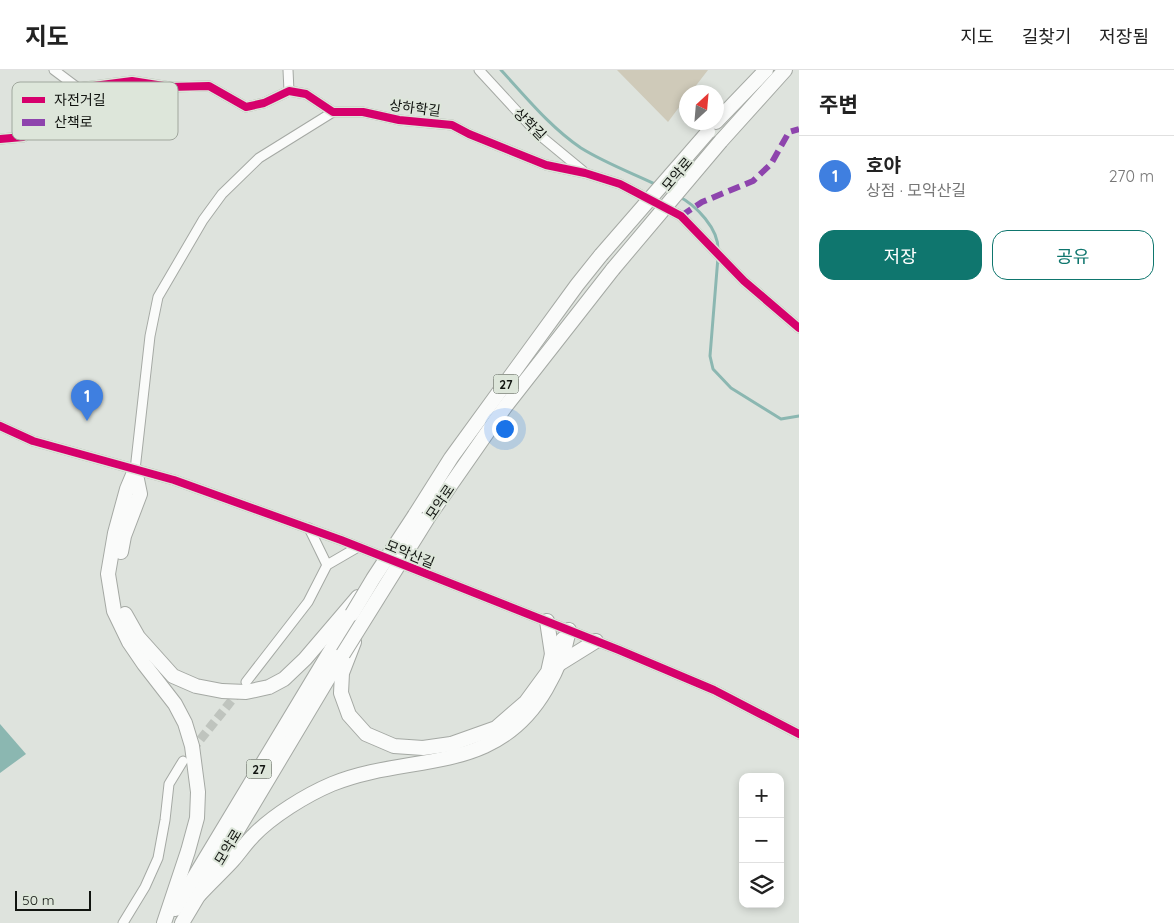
<!DOCTYPE html>
<html lang="ko">
<meta charset="utf-8">
<style>
body{margin:0;font-family:Quicksand,"Noto Sans KR",sans-serif;background:#f2f2f2;color:#222}
.controls{position:absolute;right:15px;bottom:15px;display:grid;overflow:hidden;border-radius:10px;box-shadow:0 2px 8px #0003}
.controls button{width:45px;height:45px;display:grid;place-items:center;padding:0;border:0;border-bottom:1px solid #e0e0e0;background:#fff;color:#222;font:25px sans-serif}
.compass{position:absolute;left:679px;top:15px;width:45px;height:45px;border-radius:50%;background:#fff;box-shadow:0 2px 8px #0003;rotate:26deg}
.scale{position:absolute;left:15px;bottom:12px;width:76px;box-sizing:border-box;padding-left:5px;border:2px solid #111410;border-top:0;font-size:14px;line-height:18px;white-space:nowrap;color:#111410;-webkit-text-stroke:4px #dde6da;paint-order:stroke}
.you{position:absolute;left:504px;top:358px;width:18px;height:18px;margin:-12px;border:4px solid #fff;border-radius:50%;background:#1a73e8;box-shadow:0 0 0 8px #1a73e833}
.badge{display:grid;place-items:center;width:32px;height:32px;border-radius:50%;background:#0f766e;color:#fff;font-size:16px;font-weight:700}
.pin{position:absolute;translate:-50% -41px;filter:drop-shadow(0 1px 2px #0008)}
.pin::after{content:'';position:absolute;top:26px;width:18px;height:15px;background:inherit;clip-path:polygon(0 0,100% 0,50% 100%)}
.list{margin:0;padding:0;list-style:none}
h2{display:flex;justify-content:space-between;align-items:center;height:65px;margin:0;padding:0 20px;font-size:21px}
h2 small{font-size:16px;font-weight:400;color:#767676}
.list li{display:grid;grid-template-columns:32px 1fr auto;gap:15px;align-items:center;box-sizing:border-box;height:80px;padding:0 20px;border-top:1px solid #e0e0e0}
.list b{display:block;font-size:19px;white-space:nowrap}
.list p{margin:0;font-size:16px;white-space:nowrap;color:#767676}
.list em{font-size:16px;font-style:normal;color:#767676}
.actions{display:flex;gap:10px;padding:15px 20px}
.actions a{flex:1;padding:11px 0;border:1px solid #0f766e;border-radius:15px;text-align:center;font-size:18px;color:#0f766e}
.actions .main{background:#0f766e;color:#fff}
.icon{flex:none;width:28px;height:28px;fill:none;stroke:currentColor;stroke-width:2;stroke-linecap:round;stroke-linejoin:round}
.map{position:relative;flex:none;width:799px;height:853px;overflow:hidden}
header{display:flex;align-items:center;gap:30px;box-sizing:border-box;height:70px;padding:0 25px;background:#fff;border-bottom:1px solid #e0e0e0}
header strong{font-size:24px}
nav{display:flex;gap:28px;margin-inline-start:auto;font-size:18px}
main{display:flex}
aside{flex:1;background:#fff}
.map>svg:first-child{display:block}
.green{fill:#cfcab9}
.water{fill:#8bb7b1}
.lines{fill:none;stroke-linecap:round;stroke-linejoin:round}
.stream{stroke:#8bb7b1;stroke-width:3}
.minor-tunnel{stroke:#bfc4be;stroke-width:9;stroke-dasharray:9 4.5;stroke-linecap:butt}
.minor-casing{stroke:#a5a9a4;stroke-width:11}
.primary-casing{stroke:#a5a9a4;stroke-width:16}
.minor{stroke:#fafbfa;stroke-width:9}
.primary{stroke:#fafbfa;stroke-width:14}
.primary-bridge-casing{stroke:#a5a9a4;stroke-width:16;stroke-linecap:butt}
.primary-bridge{stroke:#fafbfa;stroke-width:14}
.quiet{stroke:#8e44ad;stroke-width:6;stroke-dasharray:12 6;stroke-linecap:butt}
.cycleway-casing{stroke:#dde6da;stroke-width:11}
.cycleway{stroke:#d6006c;stroke-width:8}
.labels{text-anchor:middle;dominant-baseline:central;stroke-width:4;stroke-linejoin:round;paint-order:stroke}
.shield{fill:#dde6da;stroke:#4e534d;stroke-width:1}
.shield-label{font-size:12px;font-weight:bold;fill:#111410}
.street-label{font-size:14px;fill:#111410;stroke:#dde6da}
.key{fill:#dde6da;stroke:#a0a79d;stroke-width:1}
.key-label{font-size:14px;fill:#111410}
</style>
<header>
<strong>지도</strong>
<nav><a>지도</a><a>길찾기</a><a>저장됨</a></nav>
</header>
<main>
<div class="map">
<svg width="799" height="853" viewBox="0 0 799 853">
<rect width="100%" height="100%" fill="#dee3dd"/>
<path class="green" d="M617,0H708L691,22H686V28L668,52Z"/>
<path class="water" d="M0,654L26,684L0,703Z"/>
<g class="lines">
<g class="stream">
<path d="M501,0C526,27 550,57 581,78C605,93 632,103 657,115"/>
<path d="M678,126C696,135 719,159 718,180"/>
<path d="M718,187L710,286L713,299L731,318L781,349L799,346"/>
</g>
<path class="minor-tunnel" d="M192,680L240,620"/>
<g class="minor-casing">
<g id="minor">
<path d="M54,0L78,18"/>
<path d="M288,0L289,21"/>
<path d="M479,0L537,63L583,101"/>
<path d="M0,69L23,67L44,52L54,37L78,18L132,11L170,17L209,16L246,37L264,33L289,21L306,24L333,42H363L399,50L452,55L469,64L546,95L585,103L620,114L681,146L744,211L799,258"/>
<path d="M0,356L33,371L174,410L341,470L619,580L714,620L799,664"/>
<path d="M135,400L150,266L158,227L203,150L222,124L259,88L333,42"/>
<path d="M309,458L327,495"/>
<path d="M246,612L308,532L327,495L358,477"/>
<path d="M123,853L145,817L158,788L165,750L169,714L183,691"/>
</g>
</g>
<g class="primary-casing">
<g id="primary">
<path d="M716,52L766,0"/>
<path d="M721,71L785,0"/>
<path d="M135,400L127,419L115,463L108,504L114,541L129,572L144,594L175,634L185,653L192,676L198,722L197,748L188,781L164,853"/>
<path d="M415,445L451,388L577,215L601,185"/>
<path d="M429,446L505,337L613,199"/>
<path d="M121,482L124,466L140,424L135,400"/>
<path d="M125,544L138,567L173,606L196,616L222,621L246,622L269,617L284,609L305,589L358,527"/>
<path d="M547,551L552,584"/>
<path d="M354,572L342,603L341,623L349,645L366,664L394,676L423,678L451,674L496,658L526,632L548,602L552,584L563,569"/>
<path d="M559,594L596,571"/>
<path d="M199,825C210,813 222,802 233,790C240,782 246,773 253,766C272,746 306,725 332,714C411,682 495,707 546,619C557,600 565,582 569,560"/>
<path d="M175,839L352,545"/>
<path d="M182,853L341,587"/>
</g>
</g>
<use href="#minor" class="minor"/>
<use href="#primary" class="primary"/>
<g class="primary-bridge-casing">
<g id="primary-bridge">
<path d="M601,185L708,62"/>
<path d="M613,199L721,71"/>
<path d="M352,544L373,509L415,445"/>
<path d="M343,584L429,446"/>
</g>
</g>
<use href="#primary-bridge" class="primary-bridge"/>
<path class="quiet" d="M681,146L702,132L753,111L771,94L789,62L799,59"/>
<g class="cycleway-casing">
<g id="cycleway">
<path d="M0,69L23,67L44,52L54,37L78,18L132,11L170,17L209,16L246,37L264,33L289,21L306,24L333,42H363L399,50L452,55L469,64L546,95L585,103L620,114L681,146L744,211L799,258"/>
<path d="M0,356L33,371L174,410L341,470L619,580L714,620L799,664"/>
</g>
</g>
<use href="#cycleway" class="cycleway"/>
</g>
<g class="labels">
<g class="shield">
<rect x="493.5" y="304.5" width="25" height="19" rx="4"/>
<rect x="246.5" y="689.5" width="25" height="19" rx="4"/>
</g>
<g class="shield-label">
<text x="506" y="314">27</text>
<text x="259" y="699">27</text>
</g>
<g class="street-label">
<text transform="translate(415 38) rotate(7)">상하학길</text>
<text transform="translate(530 54) rotate(45)">상학길</text>
<text transform="translate(677 104) rotate(-50)">모악로</text>
<text transform="translate(440 432) rotate(-56)">모악로</text>
<text transform="translate(410 484) rotate(22)">모악산길</text>
<text transform="translate(228 777) rotate(-59)">모악로</text>
</g>
</g>
<rect x="12" y="12" width="166" height="58" rx="8" class="key"/>
<rect x="22" y="27" width="23" height="6" fill="#d6006c"/>
<rect x="22" y="49" width="23" height="7" fill="#8e44ad"/>
<g class="key-label">
<text x="54" y="35">자전거길</text>
<text x="54" y="57">산책로</text>
</g>
</svg>
<div class="controls">
<button>+</button>
<button>−</button>
<button><svg class="icon" aria-label="layers" viewBox="0 0 24 24"><path d="M12 4l9 5-9 5-9-5zM3 14l9 5 9-5"/></svg></button>
</div>
<svg class="compass" viewBox="-18 -18 36 36"><path d="M0-13l5 13h-10z" fill="#e53935"/><path d="M0 13l5-13h-10z" fill="#767676"/></svg>
<div class="scale">50 m</div>
<div class="you"></div>
<div class="pin badge" style="left:87px;top:351px;background:#3f7fe0">1</div>
</div>
<aside>
<h2>주변<small></small></h2>
<ul class="list">
<li><span class="badge" style="background:#3f7fe0">1</span><div><b>호야</b><p>상점 · 모악산길</p></div><em>270 m</em></li>
</ul>
<div class="actions"><a class="main">저장</a><a>공유</a></div>
</aside>
</main>
